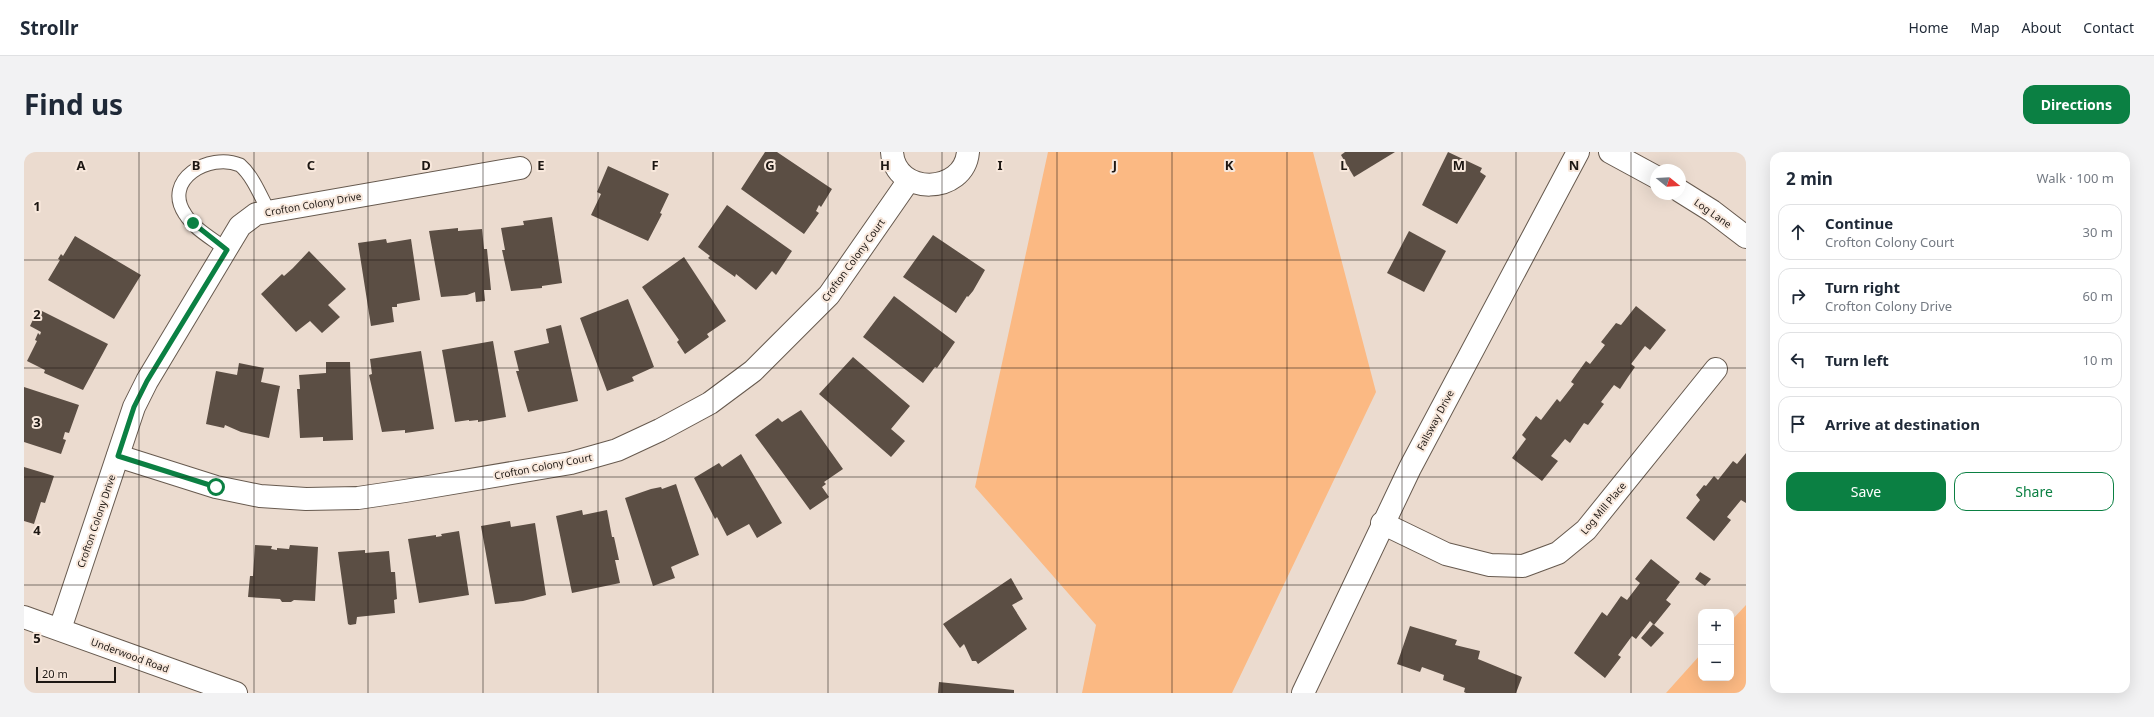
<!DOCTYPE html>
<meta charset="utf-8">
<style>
body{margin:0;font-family:"Noto Sans",sans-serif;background:#f2f2f3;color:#1f2937}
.controls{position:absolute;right:12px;bottom:12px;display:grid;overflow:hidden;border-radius:8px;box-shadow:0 4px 16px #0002}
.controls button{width:36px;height:36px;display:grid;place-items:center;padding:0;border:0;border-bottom:1px solid #e0e1e3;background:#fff;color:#1f2937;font:20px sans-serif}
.compass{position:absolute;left:1626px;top:12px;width:36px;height:36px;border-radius:50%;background:#fff;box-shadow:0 4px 16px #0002;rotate:108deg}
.scale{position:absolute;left:12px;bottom:10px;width:80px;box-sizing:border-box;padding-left:4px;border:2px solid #1d1713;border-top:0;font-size:11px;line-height:14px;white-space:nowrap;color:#1d1713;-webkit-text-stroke:3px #f8e8dc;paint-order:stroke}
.stop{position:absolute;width:12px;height:12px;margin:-9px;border:3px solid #0b8043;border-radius:50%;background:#fff}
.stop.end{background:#0b8043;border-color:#fff;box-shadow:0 1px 4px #0008}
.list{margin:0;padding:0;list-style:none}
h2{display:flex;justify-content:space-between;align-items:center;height:52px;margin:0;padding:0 16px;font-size:17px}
h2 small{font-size:13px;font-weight:400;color:#747a83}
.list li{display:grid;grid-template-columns:26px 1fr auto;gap:12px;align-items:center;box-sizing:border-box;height:56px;margin:0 8px 8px;padding:0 8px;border:1px solid #e0e1e3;border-radius:12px}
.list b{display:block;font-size:15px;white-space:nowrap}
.list p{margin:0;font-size:13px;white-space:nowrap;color:#747a83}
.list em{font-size:13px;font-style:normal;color:#747a83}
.actions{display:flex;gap:8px;padding:12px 16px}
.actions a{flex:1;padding:9px 0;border:1px solid #0b8043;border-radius:12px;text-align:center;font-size:14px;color:#0b8043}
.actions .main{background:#0b8043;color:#fff}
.icon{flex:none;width:22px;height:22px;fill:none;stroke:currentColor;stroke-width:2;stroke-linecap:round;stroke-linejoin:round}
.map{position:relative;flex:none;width:1722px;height:541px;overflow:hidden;border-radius:12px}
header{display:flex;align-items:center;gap:24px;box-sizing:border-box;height:56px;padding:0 20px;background:#fff;border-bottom:1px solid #e0e1e3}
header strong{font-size:19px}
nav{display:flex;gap:22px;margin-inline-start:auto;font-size:14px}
.intro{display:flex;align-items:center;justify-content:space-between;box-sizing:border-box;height:96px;padding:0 24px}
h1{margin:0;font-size:28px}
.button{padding:10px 18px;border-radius:12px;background:#0b8043;color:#fff;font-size:14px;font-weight:700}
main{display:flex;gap:24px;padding:0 24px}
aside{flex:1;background:#fff;border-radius:12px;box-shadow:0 4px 16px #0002}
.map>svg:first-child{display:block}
.green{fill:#fbb983}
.building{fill:#5b4e44}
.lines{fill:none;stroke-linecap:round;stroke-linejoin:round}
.service-casing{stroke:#675a4f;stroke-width:15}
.minor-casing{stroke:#675a4f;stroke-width:24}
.tertiary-casing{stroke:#675a4f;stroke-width:24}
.service{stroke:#fff;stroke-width:13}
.minor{stroke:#fff;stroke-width:22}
.tertiary{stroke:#fff;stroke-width:22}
.route{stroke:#0b8043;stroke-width:5}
.grid{fill:none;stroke:#1d1713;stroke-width:1;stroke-opacity:0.55}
.labels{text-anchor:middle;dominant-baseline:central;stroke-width:4;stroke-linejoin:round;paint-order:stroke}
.street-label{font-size:10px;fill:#1d1713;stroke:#f8e8dc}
.grid-label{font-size:13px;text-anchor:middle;font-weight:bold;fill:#1d1713;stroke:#f8e8dc;stroke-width:4;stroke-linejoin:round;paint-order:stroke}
</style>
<header>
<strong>Strollr</strong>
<nav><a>Home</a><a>Map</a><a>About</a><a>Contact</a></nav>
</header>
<div class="intro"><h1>Find us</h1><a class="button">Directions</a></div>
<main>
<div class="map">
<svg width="1722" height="541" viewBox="0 0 1722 541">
<rect width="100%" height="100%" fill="#ebdbcf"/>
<g class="green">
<path d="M1024,0H1289L1352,240L1208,541H1058L1072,473L951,335Z"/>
<path d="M1722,453V541H1642L1677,502V526H1707V469Z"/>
</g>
<g class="building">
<path d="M741,0H753L808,37L797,55L795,53L792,59L795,61L780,82L717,37Z"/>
<path d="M1321,0H1371L1330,25L1317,3Z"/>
<path d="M1424,0L1458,16L1456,20L1462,24L1433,72L1398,53Z"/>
<path d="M584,14L645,42L636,61L638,62L624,89L567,63L577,42L573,40Z"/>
<path d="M703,53L768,99L752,123L748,119L732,138L712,122L711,125L684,106L686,104L674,95Z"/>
<path d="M528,65L538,131L518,134V136L487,139L478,98H481L477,76L500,73L499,69Z"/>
<path d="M434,76V79L458,77L460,97H463L467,138H460L461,149L452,150L451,140L443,143L417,145L405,79Z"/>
<path d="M1385,79L1422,99L1400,140L1363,121Z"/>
<path d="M909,83L961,118L949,139L944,145L943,144L932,161L879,125Z"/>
<path d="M51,84L117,123L90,167L24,128L36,108L34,107L37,102L39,104Z"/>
<path d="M362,87L363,91L387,87L396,148L373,152V155H368L370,170L347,174L334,91Z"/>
<path d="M285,99L322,137L304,153L316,165L298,181L286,169L272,180L237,142L258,122L260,124L269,116Z"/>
<path d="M660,105L702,169L683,182L685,185L661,202L653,190L655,188L618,135Z"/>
<path d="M870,144L931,190L913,216L911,215L899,231L839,185Z"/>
<path d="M604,147L630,215L608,225L610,229L583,239L556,166Z"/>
<path d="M1612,154L1642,178L1626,198L1621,194L1607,212L1611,215L1604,225L1596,237L1590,233L1577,250L1580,252L1564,273L1560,271L1546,291L1541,287L1527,304L1534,309L1518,329L1488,306L1502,287L1498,283L1512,264L1517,268L1533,247L1536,250L1550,232L1547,230L1549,227L1562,209L1566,212L1581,193L1577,190L1592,171L1597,173Z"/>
<path d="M14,157L84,192L59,238L20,221L21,218L3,209L13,189L11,188L14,181L16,183L17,180L6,174Z"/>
<path d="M537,173L554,249L504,260L492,219H495L490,199L525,191L522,177Z"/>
<path d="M469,189L482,265L454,270V268L445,269V268L431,270L418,198Z"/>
<path d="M397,199L410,277L381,281V278L358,280L345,223L348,222L346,207Z"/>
<path d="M829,205L886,254L867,277L881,289L867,305L795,242Z"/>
<path d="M302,210H326L329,288L299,289V285L276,286L273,237H276L275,223L302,221Z"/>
<path d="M215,211L240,216L237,230L256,234L245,286L217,280L201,273L200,276L182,272L192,219L213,223Z"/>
<path d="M0,235L55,253L45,281L41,280L39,287L42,288L37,302L0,290Z"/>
<path d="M777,258L819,317L800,330L802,332L798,335L805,345L786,358L731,283L754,266L758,270Z"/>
<path d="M1722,301V351L1717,348L1703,365L1707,368L1690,389L1662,366L1676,348L1672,343L1680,333L1682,334L1690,324L1694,328L1709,309L1713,312Z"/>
<path d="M717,302L758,371L733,386L725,372L703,384L693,365L691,367L670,326L695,311L698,315Z"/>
<path d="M0,315L30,324L21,351L17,350L10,372L0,369Z"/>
<path d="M652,332L675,403L647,415L651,426L629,434L601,346L627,337L637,335L638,337Z"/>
<path d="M558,358L559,363L583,358L588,385H590L595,408H591L596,431L548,441L532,364Z"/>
<path d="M486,369L487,375L511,371L522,443L499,449L471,452L457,374Z"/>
<path d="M435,379L445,443L395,451L384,387L412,383V385L418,384L417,382Z"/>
<path d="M231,393L248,394L247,397L253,398V396L265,397L266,393L294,395L291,449L270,448L267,450H258L256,447L224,445L226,424H229Z"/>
<path d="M341,398V401L365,399L367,420H371L373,447L370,448L371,461L333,465L332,472L326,473L324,472L314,400Z"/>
<path d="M1627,407L1656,430L1642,448L1647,452L1630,473L1626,469L1612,487L1608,484L1594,503L1597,505L1581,526L1550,501L1578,460L1583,464L1597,444L1603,448L1616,431L1611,427Z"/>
<path d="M1676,420L1687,427L1681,434L1671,427Z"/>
<path d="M987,426L999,447L988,453L1003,477L954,512L952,509H948L940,492L936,496L919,472Z"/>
<path d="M1629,472L1640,481L1627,495L1617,486Z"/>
<path d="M1386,474L1433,488L1431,493L1456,499L1454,507L1498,525L1492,541H1442L1440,540L1441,536L1419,528L1420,523L1398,515L1396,520L1373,512Z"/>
<path d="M915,530L990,538V541H914Z"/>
</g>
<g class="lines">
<g class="service-casing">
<path id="service" d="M203,98C189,87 170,77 161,62C138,28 185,0 216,13C229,24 237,45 245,60"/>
</g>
<g class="minor-casing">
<g id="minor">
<path d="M868,0C871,44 940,43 944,0"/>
<path d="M1586,0L1632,25"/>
<path d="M1656,39L1688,59L1722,85"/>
<path d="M94,304L192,335L236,344L282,347L334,346L381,339L547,311L593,298L636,278L686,251L729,219L805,143L885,28"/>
<path d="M1358,371L1422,402L1466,413L1499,414L1534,401L1562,378L1692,217"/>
<path d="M36,477L110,255L123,229L216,74L232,62L496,16"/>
<path d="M1279,541L1386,316L1554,0"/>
</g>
</g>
<g class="tertiary-casing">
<path id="tertiary" d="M0,465L212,541"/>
</g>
<use href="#service" class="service"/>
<use href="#minor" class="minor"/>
<use href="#tertiary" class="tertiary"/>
</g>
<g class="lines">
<path class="route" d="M169,71L203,98L123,229L110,255L94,304L192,335"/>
</g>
<path class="grid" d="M115,0V541M230,0V541M344,0V541M459,0V541M574,0V541M689,0V541M804,0V541M918,0V541M1033,0V541M1148,0V541M1263,0V541M1378,0V541M1492,0V541M1607,0V541M0,108H1722M0,216H1722M0,325H1722M0,433H1722"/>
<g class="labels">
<g class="street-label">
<text transform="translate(289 52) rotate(-10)">Crofton Colony Drive</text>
<text transform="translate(1689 61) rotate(35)">Log Lane</text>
<text transform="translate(829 108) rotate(-54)">Crofton Colony Court</text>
<text transform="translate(1411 268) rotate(-62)">Fallsway Drive</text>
<text transform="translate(519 314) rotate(-11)">Crofton Colony Court</text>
<text transform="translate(1579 356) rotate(-50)">Log Mill Place</text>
<text transform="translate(72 369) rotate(-71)">Crofton Colony Drive</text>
<text transform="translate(106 503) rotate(20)">Underwood Road</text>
</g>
</g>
<g class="grid-label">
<text x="57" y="18">A</text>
<text x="172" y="18">B</text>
<text x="287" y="18">C</text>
<text x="402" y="18">D</text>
<text x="517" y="18">E</text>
<text x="631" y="18">F</text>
<text x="746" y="18">G</text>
<text x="861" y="18">H</text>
<text x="976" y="18">I</text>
<text x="1091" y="18">J</text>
<text x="1205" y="18">K</text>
<text x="1320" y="18">L</text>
<text x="1435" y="18">M</text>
<text x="1550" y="18">N</text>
<text x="13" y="59">1</text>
<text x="13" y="167">2</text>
<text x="13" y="275">3</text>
<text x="13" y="383">4</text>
<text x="13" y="491">5</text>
</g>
</svg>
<div class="controls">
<button>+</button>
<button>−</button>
</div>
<svg class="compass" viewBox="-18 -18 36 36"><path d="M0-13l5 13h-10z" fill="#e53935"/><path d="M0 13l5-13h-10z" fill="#747a83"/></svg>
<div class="scale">20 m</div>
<div class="stop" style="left:192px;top:335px"></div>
<div class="stop end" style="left:169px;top:71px"></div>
</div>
<aside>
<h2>2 min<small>Walk · 100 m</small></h2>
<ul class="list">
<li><svg class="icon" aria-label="ahead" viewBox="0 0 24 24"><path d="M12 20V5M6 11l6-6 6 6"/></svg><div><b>Continue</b><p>Crofton Colony Court</p></div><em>30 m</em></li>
<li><svg class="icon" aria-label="right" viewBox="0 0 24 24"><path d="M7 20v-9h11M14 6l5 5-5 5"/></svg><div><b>Turn right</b><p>Crofton Colony Drive</p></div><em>60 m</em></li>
<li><svg class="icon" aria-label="left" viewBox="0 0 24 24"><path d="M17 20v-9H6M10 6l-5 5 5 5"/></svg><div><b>Turn left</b></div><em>10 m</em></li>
<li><svg class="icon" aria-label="arrive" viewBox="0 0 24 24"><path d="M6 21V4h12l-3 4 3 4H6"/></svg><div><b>Arrive at destination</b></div></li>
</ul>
<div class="actions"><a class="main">Save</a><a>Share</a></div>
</aside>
</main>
